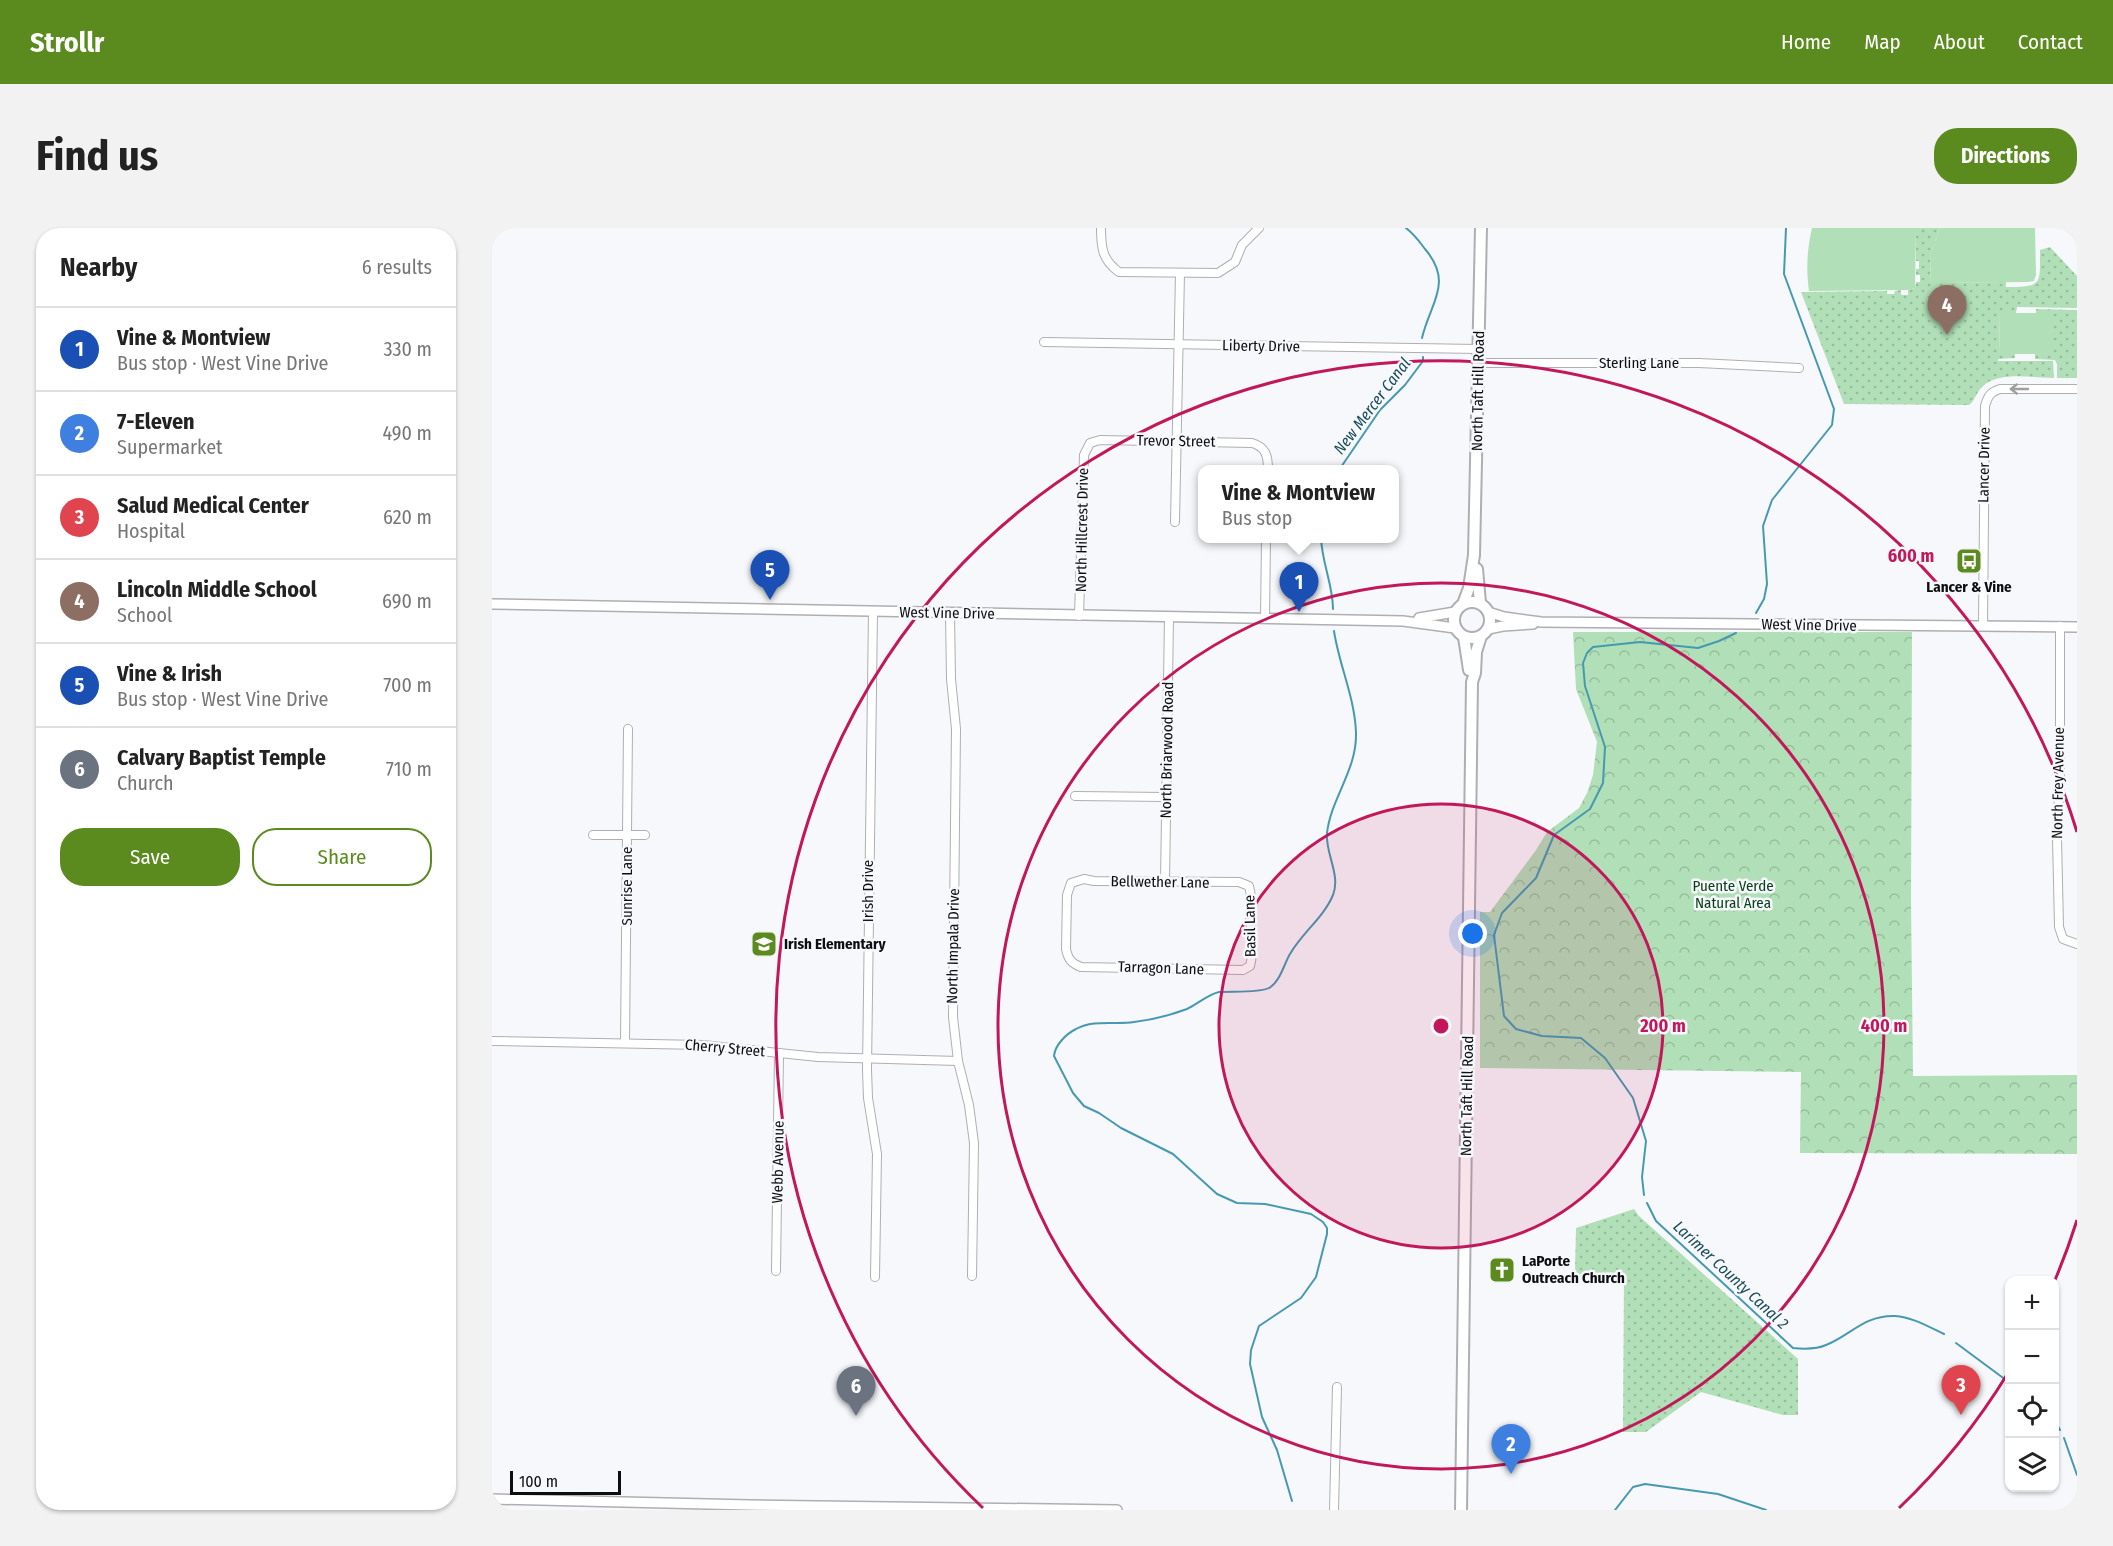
<!DOCTYPE html>
<meta charset="utf-8">
<style>
body{margin:0;font-family:"Fira Sans Condensed",sans-serif;background:#f2f2f2;color:#222}
.controls{position:absolute;right:18px;bottom:18px;display:grid;overflow:hidden;border-radius:12px;box-shadow:0 2px 4px #0004}
.controls button{width:54px;height:54px;display:grid;place-items:center;padding:0;border:0;border-bottom:2px solid #e0e0e0;background:#fff;color:#222;font:30px sans-serif}
.scale{position:absolute;left:18px;bottom:15px;width:111px;box-sizing:border-box;padding-left:6px;border:3px solid #0d0e0f;border-top:0;font-size:16px;line-height:21px;white-space:nowrap;color:#0d0e0f;-webkit-text-stroke:4px #f6f8fb;paint-order:stroke}
.you{position:absolute;left:981px;top:706px;width:21px;height:21px;margin:-15px;border:4px solid #fff;border-radius:50%;background:#1a73e8;box-shadow:0 0 0 9px #1a73e833}
.badge{display:grid;place-items:center;width:39px;height:39px;border-radius:50%;background:#5b8b1f;color:#fff;font-size:20px;font-weight:700}
.pin{position:absolute;translate:-50% -50px;filter:drop-shadow(0 2px 3px #0008)}
.pin::after{content:'';position:absolute;top:32px;width:21px;height:18px;background:inherit;clip-path:polygon(0 0,100% 0,50% 100%)}
.popup{position:absolute;left:706px;top:237px;width:201px;height:78px;box-sizing:border-box;display:grid;place-content:center;border-radius:12px;background:#fff;filter:drop-shadow(0 2px 4px #0005);font-size:20px;white-space:nowrap;color:#767676}
.popup b{font-size:22px;color:#222}
.popup::after{content:'';position:absolute;left:50%;top:100%;margin-left:-12px;border:12px solid transparent;border-top-color:#fff}
.list{margin:0;padding:0;list-style:none}
h2{display:flex;justify-content:space-between;align-items:center;height:78px;margin:0;padding:0 24px;font-size:26px}
h2 small{font-size:20px;font-weight:400;color:#767676}
.list li{display:grid;grid-template-columns:39px 1fr auto;gap:18px;align-items:center;box-sizing:border-box;height:84px;padding:0 24px;border-top:2px solid #e0e0e0}
.list b{display:block;font-size:22px;white-space:nowrap}
.list p{margin:0;font-size:20px;white-space:nowrap;color:#767676}
.list em{font-size:20px;font-style:normal;color:#767676}
.actions{display:flex;gap:12px;padding:18px 24px}
.actions a{flex:1;padding:14px 0;border:2px solid #5b8b1f;border-radius:24px;text-align:center;font-size:21px;color:#5b8b1f}
.actions .main{background:#5b8b1f;color:#fff}
.icon{flex:none;width:33px;height:33px;fill:none;stroke:currentColor;stroke-width:2;stroke-linecap:round;stroke-linejoin:round}
.map{position:relative;flex:none;width:1585px;height:1282px;overflow:hidden;border-radius:24px}
header{display:flex;align-items:center;gap:36px;box-sizing:border-box;height:84px;padding:0 30px;background:#5b8b1f;color:#fff}
header strong{font-size:28px}
nav{display:flex;gap:33px;margin-inline-start:auto;font-size:21px}
.intro{display:flex;align-items:center;justify-content:space-between;box-sizing:border-box;height:144px;padding:0 36px}
h1{margin:0;font-size:42px}
.button{padding:15px 27px;border-radius:24px;background:#5b8b1f;color:#fff;font-size:21px;font-weight:700}
main{display:flex;gap:36px;padding:0 36px}
aside{flex:1;background:#fff;border-radius:24px;box-shadow:0 2px 4px #0004}
.map>svg:first-child{display:block}
.grass{fill:url(#grass-dots)}
.park{fill:url(#park-crowns)}
.pitch{fill:#b1dfb7}
.lines{fill:none;stroke-linecap:round;stroke-linejoin:round}
.stream{stroke:#4799b1;stroke-width:2}
.minor-casing{stroke:#aeafb2;stroke-width:10}
.tertiary-casing{stroke:#aeafb2;stroke-width:12}
.secondary-casing{stroke:#aeafb2;stroke-width:14}
.minor{stroke:#fff;stroke-width:8}
.tertiary{stroke:#fff;stroke-width:9}
.secondary{stroke:#fff;stroke-width:10}
.oneway{stroke:#9e9f9f}
.ring{fill:none;stroke:#c2185b;stroke-width:3}
.labels{text-anchor:middle;dominant-baseline:central;stroke-width:5;stroke-linejoin:round;paint-order:stroke}
.street-label{font-size:15px;fill:#0d0e0f;stroke:#f6f8fb}
.poi-label{font-size:15px;font-weight:bold;fill:#0d0e0f;stroke:#f6f8fb;text-anchor:start}
.park-label{font-size:15px;fill:#0a411a;stroke:#f6f8fb}
.water-label{font-size:16px;font-style:italic;fill:#194b59;stroke:#f6f8fb}
.centre{fill:#c2185b;stroke:#f6f8fb;stroke-width:3}
.ring-label{font-size:18px;text-anchor:middle;font-weight:bold;fill:#c2185b;stroke:#f6f8fb;stroke-width:5;stroke-linejoin:round;paint-order:stroke}
</style>
<header>
<strong>Strollr</strong>
<nav><a>Home</a><a>Map</a><a>About</a><a>Contact</a></nav>
</header>
<div class="intro"><h1>Find us</h1><a class="button">Directions</a></div>
<main>
<aside>
<h2>Nearby<small>6 results</small></h2>
<ul class="list">
<li><span class="badge" style="background:#1a4fb4">1</span><div><b>Vine &amp; Montview</b><p>Bus stop · West Vine Drive</p></div><em>330 m</em></li>
<li><span class="badge" style="background:#3f7fe0">2</span><div><b>7-Eleven</b><p>Supermarket</p></div><em>490 m</em></li>
<li><span class="badge" style="background:#e0444e">3</span><div><b>Salud Medical Center</b><p>Hospital</p></div><em>620 m</em></li>
<li><span class="badge" style="background:#8d6e63">4</span><div><b>Lincoln Middle School</b><p>School</p></div><em>690 m</em></li>
<li><span class="badge" style="background:#1a4fb4">5</span><div><b>Vine &amp; Irish</b><p>Bus stop · West Vine Drive</p></div><em>700 m</em></li>
<li><span class="badge" style="background:#6b7280">6</span><div><b>Calvary Baptist Temple</b><p>Church</p></div><em>710 m</em></li>
</ul>
<div class="actions"><a class="main">Save</a><a>Share</a></div>
</aside>
<div class="map">
<svg width="1585" height="1282" viewBox="0 0 1585 1282">
<defs>
<pattern id="grass-dots" width="8" height="8" patternUnits="userSpaceOnUse" patternTransform="scale(1.5)"><rect width="8" height="8" fill="#b1dfb7"/><path d="M2 2h.1M6 6h.1" fill="none" stroke="#97be9c" stroke-width="1.8" stroke-linecap="round"/></pattern>
<pattern id="park-crowns" width="20" height="18" patternUnits="userSpaceOnUse" patternTransform="scale(1.5)"><rect width="20" height="18" fill="#b1dfb7"/><path d="M2 6a3 3 0 1 1 6 0M12 15a3 3 0 1 1 6 0" fill="none" stroke="#97be9c"/></pattern>
</defs>
<rect width="100%" height="100%" fill="#f6f8fb"/>
<g class="grass">
<path d="M1424,0H1448L1439,24L1438,55L1514,54V59C1551,59 1548,57 1548,22L1558,19L1585,48V80L1525,79L1524,85H1508L1507,125L1523,126V130L1506,131V133H1561L1562,150C1541,150 1508,143 1491,158C1484,164 1483,173 1477,177L1352,176L1309,64L1395,63V66H1402L1403,63L1409,62V67H1416V62L1423,60L1424,54H1428V47H1424V41H1427V33H1424Z"/>
<path d="M1544,81L1585,82V150H1565V136L1563,132L1543,131V126H1560V86L1544,85Z"/>
<path d="M1142,981L1147,988L1306,1131V1187H1291L1209,1164L1154,1204H1131L1132,1046H1083L1084,1000Z"/>
</g>
<path class="park" d="M1081,404H1420L1419,674L1421,848L1585,847V926L1308,925L1309,844L988,840V684H998L1044,622L1055,604L1087,580L1095,565L1101,547L1105,514L1084,461Z"/>
<g class="pitch">
<path d="M1320,0H1424L1423,60L1416,62L1317,63C1314,41 1315,22 1320,0Z"/>
<path d="M1448,0H1543L1544,47L1542,53L1536,54L1438,55L1439,24Z"/>
<path d="M1508,85H1560V126H1507Z"/>
</g>
<g class="lines">
<g class="stream">
<path d="M914,0C923,7 927,13 933,21C962,55 938,75 930,110"/>
<path d="M847,242L888,182L913,157L931,133V129"/>
<path d="M829,310C830,335 841,357 841,381"/>
<path d="M1264,385L1272,371L1275,356L1271,298L1280,272L1340,197L1342,181L1292,46L1294,0"/>
<path d="M1152,967L1150,949L1154,913L1141,870L1113,830L1089,810L1050,808L1024,801L1012,788L1002,707L1010,685L1044,650L1062,607L1098,581L1111,555L1113,519L1093,458L1091,435L1095,425L1101,419L1148,414L1206,420L1227,413L1244,405"/>
<path d="M1155,975L1164,993L1301,1120C1311,1121 1325,1121 1334,1117C1359,1107 1372,1087 1403,1088C1420,1089 1437,1099 1452,1106"/>
<path d="M1464,1115L1518,1155"/>
<path d="M1562,1191L1568,1202"/>
<path d="M1572,1210L1585,1247"/>
<path d="M800,1273L785,1222L770,1189L758,1136L759,1122L767,1098L809,1070L824,1049L835,1006V1000L831,994L819,986L773,976L745,975L725,966L681,926L629,900L607,885L592,878L581,865L562,828C563,817 574,806 584,801C602,791 623,797 642,794C659,792 679,787 695,781C705,776 717,766 727,764C739,763 768,765 777,760C788,754 792,736 798,726C810,705 832,689 841,667C849,647 833,625 835,605C839,570 865,542 864,505C863,470 847,437 842,403"/>
<path d="M1123,1282L1141,1259L1153,1256L1226,1266L1274,1282"/>
</g>
<g class="minor-casing">
<g id="minor">
<path d="M609,0C609,19 610,32 627,44L726,45L743,34L750,17L767,0"/>
<path d="M552,114L987,121"/>
<path d="M987,135H1207L1307,140"/>
<path d="M683,294L688,45"/>
<path d="M381,383L375,842L376,870L385,926L383,1049"/>
<path d="M458,385L459,451L464,501L461,789L466,833L477,877L482,915L480,1048"/>
<path d="M587,388L592,227L598,215L608,212L760,215C774,219 776,228 776,242"/>
<path d="M773,391L774,310"/>
<path d="M1491,398L1493,178C1496,168 1498,164 1508,161H1585"/>
<path d="M1568,398V544L1565,610L1567,699L1571,711L1585,716"/>
<path d="M583,568L674,569"/>
<path d="M101,607H153"/>
<path d="M592,651L602,653L747,654L757,658C761,672 759,684 759,698C759,712 762,725 758,738L751,742L589,739C579,735 576,731 574,721L575,667L579,655Z"/>
<path d="M673,654L677,389"/>
<path d="M0,813L211,817L326,829L466,833"/>
<path d="M133,815L136,501"/>
<path d="M284,1043L287,825"/>
<path d="M842,1282L845,1159"/>
</g>
</g>
<g class="tertiary-casing">
<g id="tertiary">
<path d="M0,376L911,393L963,400"/>
<path d="M996,384L1012,389L1049,394L1585,399"/>
<path d="M927,390L963,384"/>
<path d="M996,401L1011,398L1041,396"/>
<path d="M0,1271L258,1277L625,1282"/>
</g>
</g>
<g class="secondary-casing">
<g id="secondary">
<path d="M985,341L988,375"/>
<circle cx="980" cy="392" r="18"/>
<path d="M971,376L977,360L982,327L989,0"/>
<path d="M972,409L977,442"/>
<path d="M969,1282L980,454L983,445L984,424L989,408"/>
</g>
</g>
<use href="#minor" class="minor"/>
<use href="#tertiary" class="tertiary"/>
<use href="#secondary" class="secondary"/>
</g>
<defs><path id="oneway-shaft" d="M-6 0H5M1.5-3L5.5 0L1.5 3" fill="none" stroke-width="1.6" stroke-linecap="round" stroke-linejoin="round" transform="scale(1.5)"/></defs>
<use class="oneway" href="#oneway-shaft" transform="translate(1527 161) rotate(-180)"/>
<circle cx="949" cy="798" r="222" fill="#c2185b" fill-opacity=".12"/>
<g class="ring">
<circle cx="949" cy="798" r="222"/>
<circle cx="949" cy="798" r="443"/>
<path d="M1585 992A665 665 0 0 1 1563 1052M1516 1145A665 665 0 0 1 1407 1280M491 1280A665 665 0 1 1 1585 604"/>
</g>
<defs>
<g id="bus-square" transform="scale(1.35)"><rect x="-9" y="-9" width="18" height="18" rx="4" fill="#5b8b1f" stroke="#f6f8fb"/><path d="M-5-6H5V4H4V6H2V4H-2V6H-4V4H-5ZM-3.5-4V0h7V-4ZM-3.5 1.2v1.5H-2V1.2ZM2 1.2v1.5H3.5V1.2Z" fill="#fff"/></g>
<g id="school-square" transform="scale(1.35)"><rect x="-9" y="-9" width="18" height="18" rx="4" fill="#5b8b1f" stroke="#f6f8fb"/><path d="M0-5L7-2L0 1L-7-2ZM-4 1L0 2.5L4 1V4Q0 6-4 4Z" fill="#fff"/></g>
<g id="church-square" transform="scale(1.35)"><rect x="-9" y="-9" width="18" height="18" rx="4" fill="#5b8b1f" stroke="#f6f8fb"/><path d="M-1.2-6h2.4v3.5h3.3v2.4h-3.3V6h-2.4V-.1h-3.3v-2.4h3.3Z" fill="#fff"/></g>
</defs>
<g fill-rule="evenodd">
<use href="#bus-square" x="1477" y="333"/>
<use href="#school-square" x="272" y="716"/>
<use href="#church-square" x="1010" y="1042"/>
</g>
<g class="labels">
<g class="street-label">
<text transform="translate(769 118) rotate(1)">Liberty Drive</text>
<text x="1147" y="135">Sterling Lane</text>
<text transform="translate(986 163) rotate(-89)">North Taft Hill Road</text>
<text transform="translate(684 213) rotate(1)">Trevor Street</text>
<text transform="translate(1492 237) rotate(-89)">Lancer Drive</text>
<text transform="translate(590 302) rotate(-89)">North Hillcrest Drive</text>
<text transform="translate(455 385) rotate(1)">West Vine Drive</text>
<text transform="translate(1317 397) rotate(1)">West Vine Drive</text>
<text transform="translate(675 522) rotate(-89)">North Briarwood Road</text>
<text transform="translate(1566 555) rotate(-89)">North Frey Avenue</text>
<text transform="translate(668 654) rotate(1)">Bellwether Lane</text>
<text transform="translate(135 658) rotate(-90)">Sunrise Lane</text>
<text transform="translate(376 663) rotate(-90)">Irish Drive</text>
<text transform="translate(758 698) rotate(-91)">Basil Lane</text>
<text transform="translate(461 718) rotate(-89)">North Impala Drive</text>
<text transform="translate(669 740) rotate(2)">Tarragon Lane</text>
<text transform="translate(233 820) rotate(5)">Cherry Street</text>
<text transform="translate(975 868) rotate(-89)">North Taft Hill Road</text>
<text transform="translate(286 934) rotate(-89)">Webb Avenue</text>
</g>
<g class="poi-label">
<text x="1477" y="359" text-anchor="middle">Lancer &amp; Vine</text>
<text x="292" y="716">Irish Elementary</text>
<text x="1030" y="1033">LaPorte<tspan x="1030" dy="17">Outreach Church</tspan></text>
</g>
<g class="park-label">
<text x="1241" y="658">Puente Verde<tspan x="1241" dy="17">Natural Area</tspan></text>
</g>
<g class="water-label">
<text transform="translate(880 178) rotate(-53)">New Mercer Canal</text>
<text transform="translate(1239 1047) rotate(43)">Larimer County Canal 2</text>
</g>
</g>
<circle cx="949" cy="798" r="9" class="centre"/>
<g class="ring-label">
<text x="1419" y="334">600 m</text>
<text x="1171" y="804">200 m</text>
<text x="1392" y="804">400 m</text>
</g>
</svg>
<div class="controls">
<button>+</button>
<button>−</button>
<button><svg class="icon" aria-label="locate" viewBox="0 0 24 24"><circle cx="12" cy="12" r="6"/><path d="M12 2v4M12 18v4M2 12h4M18 12h4"/></svg></button>
<button><svg class="icon" aria-label="layers" viewBox="0 0 24 24"><path d="M12 4l9 5-9 5-9-5zM3 14l9 5 9-5"/></svg></button>
</div>
<div class="scale">100 m</div>
<div class="you"></div>
<div class="pin badge" style="left:807px;top:384px;background:#1a4fb4">1</div>
<div class="popup"><b>Vine &amp; Montview</b>Bus stop</div>
<div class="pin badge" style="left:1019px;top:1246px;background:#3f7fe0">2</div>
<div class="pin badge" style="left:1469px;top:1187px;background:#e0444e">3</div>
<div class="pin badge" style="left:1455px;top:107px;background:#8d6e63">4</div>
<div class="pin badge" style="left:278px;top:372px;background:#1a4fb4">5</div>
<div class="pin badge" style="left:364px;top:1188px;background:#6b7280">6</div>
</div>
</main>
